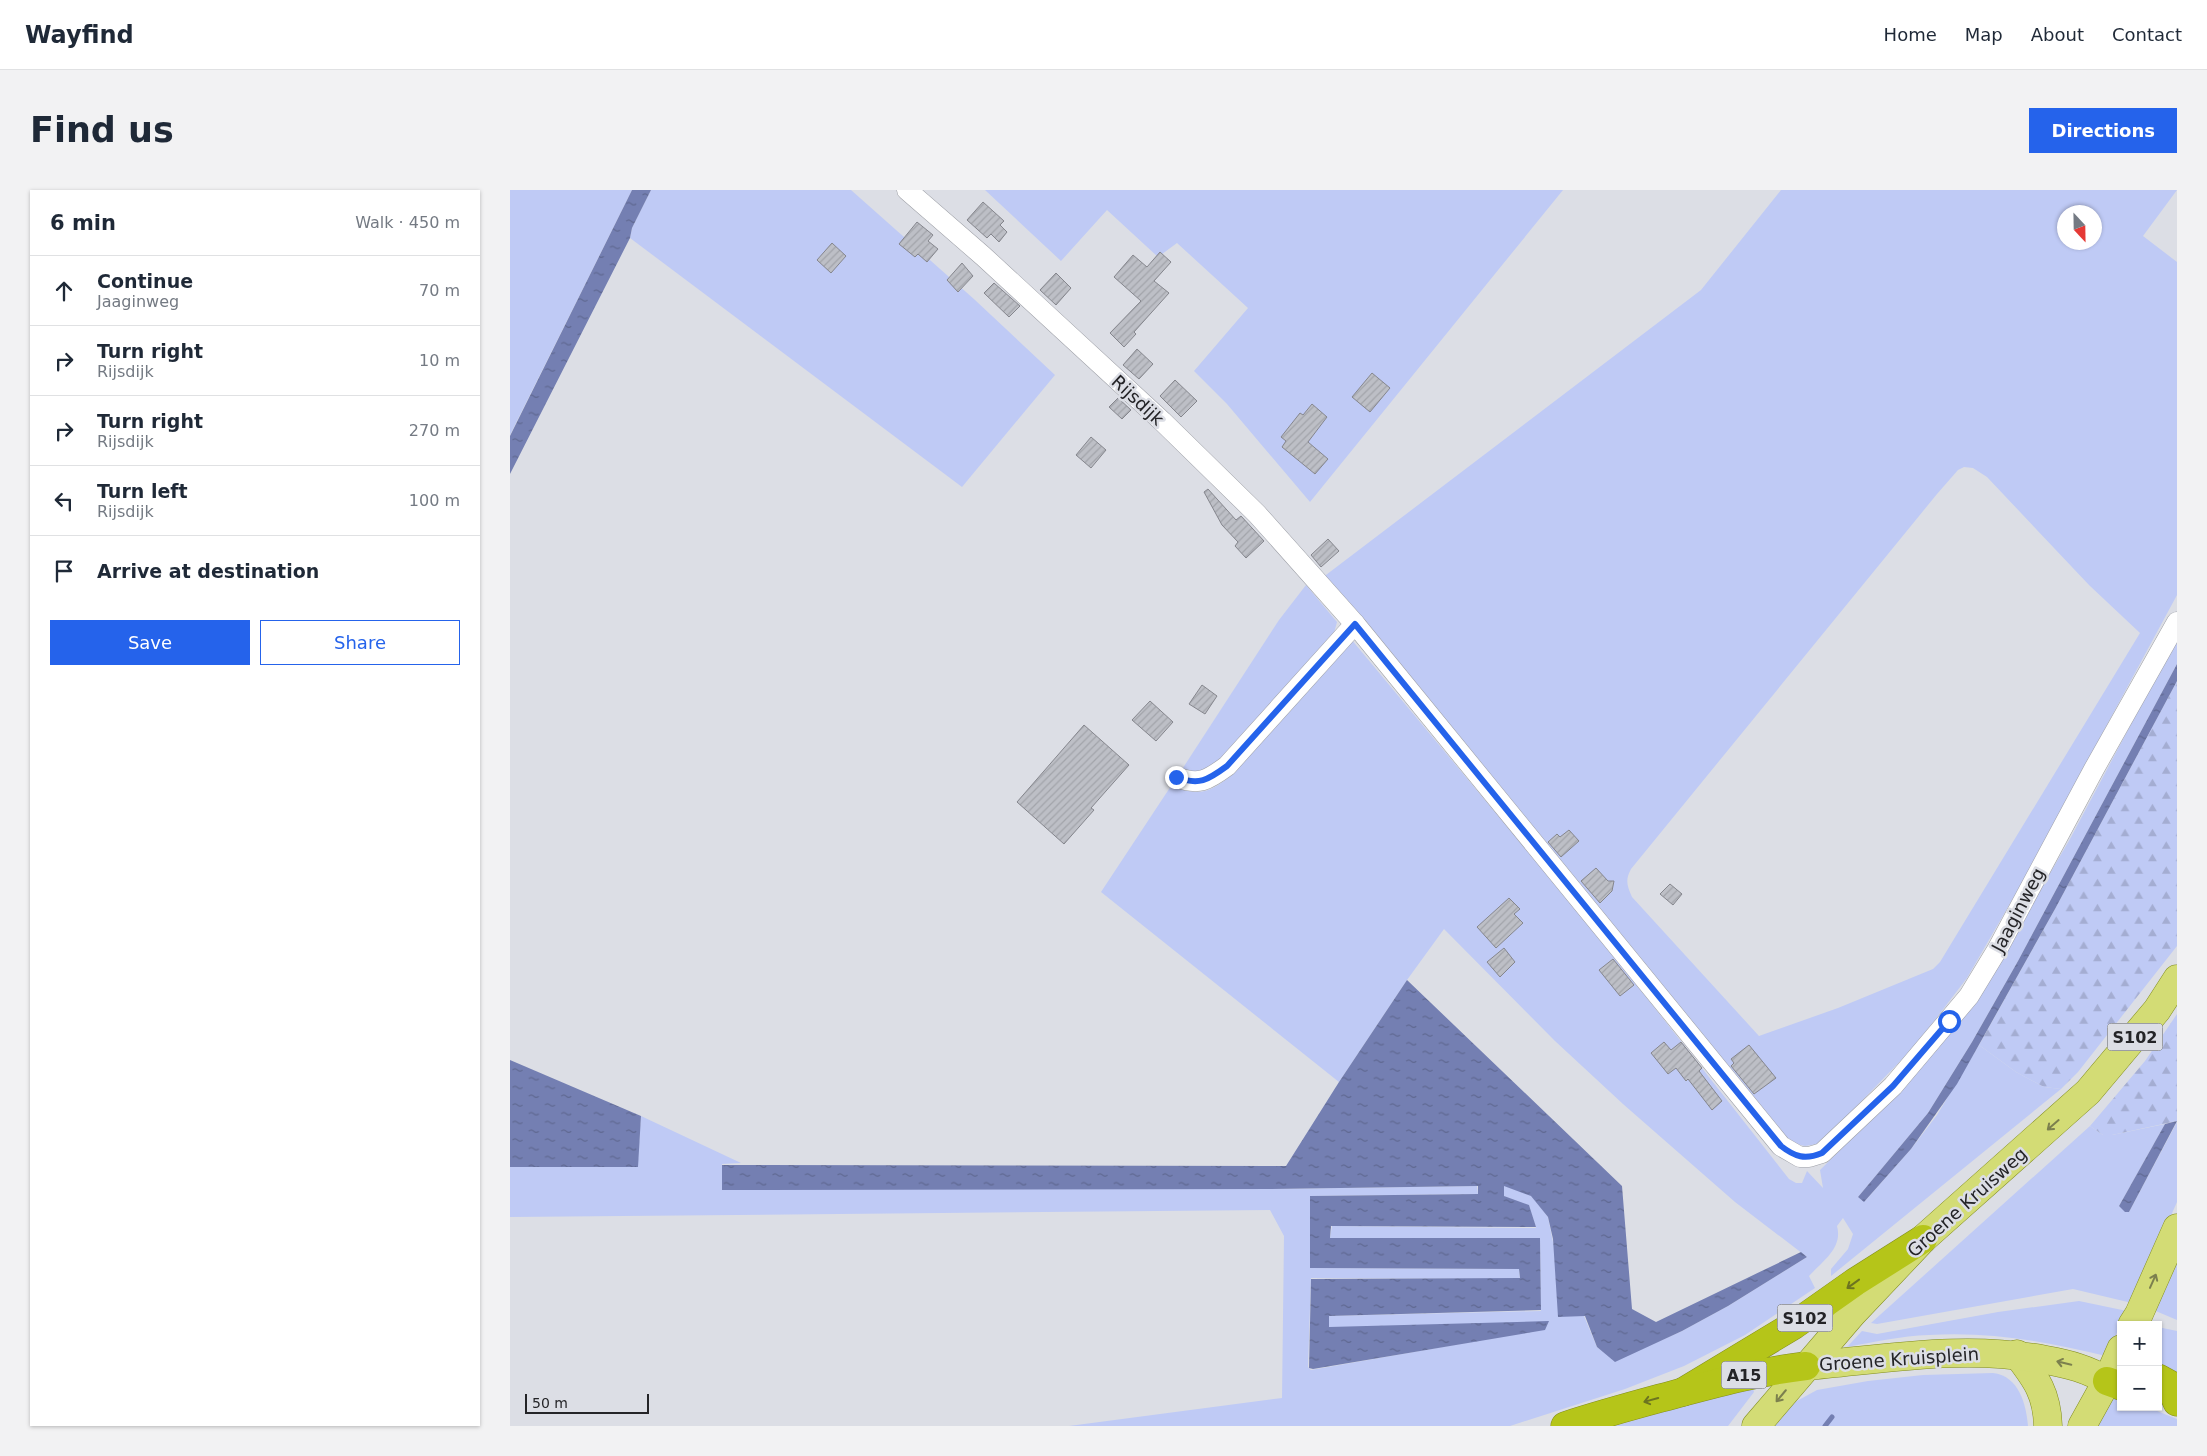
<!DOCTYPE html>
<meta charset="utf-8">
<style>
body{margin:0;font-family:"DejaVu Sans",sans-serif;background:#f2f2f3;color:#1f2937}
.controls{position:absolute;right:15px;bottom:15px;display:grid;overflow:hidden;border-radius:0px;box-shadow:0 1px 4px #0004}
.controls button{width:45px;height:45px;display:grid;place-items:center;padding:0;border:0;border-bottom:1px solid #e0e1e3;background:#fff;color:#1f2937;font:25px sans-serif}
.compass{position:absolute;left:1547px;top:15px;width:45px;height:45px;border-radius:50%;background:#fff;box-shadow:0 1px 4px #0004;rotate:158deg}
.scale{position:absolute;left:15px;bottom:12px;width:124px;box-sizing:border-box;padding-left:5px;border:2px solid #242427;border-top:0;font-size:14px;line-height:18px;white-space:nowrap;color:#242427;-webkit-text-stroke:4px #dcdee5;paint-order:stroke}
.stop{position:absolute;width:15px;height:15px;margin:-11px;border:4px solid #2563eb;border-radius:50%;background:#fff}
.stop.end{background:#2563eb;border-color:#fff;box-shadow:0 1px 5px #0008}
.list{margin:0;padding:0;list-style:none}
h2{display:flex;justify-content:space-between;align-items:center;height:65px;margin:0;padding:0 20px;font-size:21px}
h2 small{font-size:16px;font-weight:400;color:#747a83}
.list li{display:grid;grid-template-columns:32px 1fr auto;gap:15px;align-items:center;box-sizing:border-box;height:70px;padding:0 20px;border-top:1px solid #e0e1e3}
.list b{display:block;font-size:19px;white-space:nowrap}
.list p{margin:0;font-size:16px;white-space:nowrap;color:#747a83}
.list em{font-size:16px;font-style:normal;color:#747a83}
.actions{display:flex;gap:10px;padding:15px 20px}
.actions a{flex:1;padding:11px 0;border:1px solid #2563eb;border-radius:0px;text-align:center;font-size:18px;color:#2563eb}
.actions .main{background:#2563eb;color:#fff}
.icon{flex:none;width:28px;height:28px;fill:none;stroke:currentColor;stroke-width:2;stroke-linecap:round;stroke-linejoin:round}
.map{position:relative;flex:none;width:1667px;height:1236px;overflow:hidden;border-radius:0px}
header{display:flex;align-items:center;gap:30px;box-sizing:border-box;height:70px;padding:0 25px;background:#fff;border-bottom:1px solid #e0e1e3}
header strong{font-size:24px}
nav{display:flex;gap:28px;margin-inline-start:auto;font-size:18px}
.intro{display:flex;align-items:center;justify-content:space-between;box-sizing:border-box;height:120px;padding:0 30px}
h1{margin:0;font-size:35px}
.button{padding:12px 22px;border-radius:0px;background:#2563eb;color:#fff;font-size:18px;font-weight:700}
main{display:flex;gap:30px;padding:0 30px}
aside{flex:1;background:#fff;border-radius:0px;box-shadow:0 1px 4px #0004}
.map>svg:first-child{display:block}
.green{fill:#bfcaf5;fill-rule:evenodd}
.forest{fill:url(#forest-firs)}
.water{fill:url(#water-ripples)}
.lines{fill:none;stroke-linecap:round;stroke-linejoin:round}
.stream{stroke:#747fb2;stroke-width:5}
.building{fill:url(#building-hatch);stroke:#85868d}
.street-casing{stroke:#9ea0a7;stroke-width:21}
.primary-casing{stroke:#828d1e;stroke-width:29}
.highway-casing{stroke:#828d1e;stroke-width:29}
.street{stroke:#fff;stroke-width:20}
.primary{stroke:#d3dc75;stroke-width:28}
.highway{stroke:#b5c519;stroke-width:28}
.oneway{stroke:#7c804e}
.oneway2{stroke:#6c7420}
.route{stroke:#2563eb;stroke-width:6}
.labels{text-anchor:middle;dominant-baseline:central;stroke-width:5;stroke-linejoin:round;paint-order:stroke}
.shield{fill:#dcdee5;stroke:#5b5c60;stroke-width:1}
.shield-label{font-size:16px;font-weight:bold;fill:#242427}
.street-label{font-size:18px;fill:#242427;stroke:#dcdee5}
</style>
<header>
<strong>Wayfind</strong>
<nav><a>Home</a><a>Map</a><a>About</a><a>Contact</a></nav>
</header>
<div class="intro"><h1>Find us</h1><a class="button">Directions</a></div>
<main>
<aside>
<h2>6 min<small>Walk · 450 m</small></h2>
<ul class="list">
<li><svg class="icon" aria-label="ahead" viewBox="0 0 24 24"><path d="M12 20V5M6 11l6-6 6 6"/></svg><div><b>Continue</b><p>Jaaginweg</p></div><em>70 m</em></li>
<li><svg class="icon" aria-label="right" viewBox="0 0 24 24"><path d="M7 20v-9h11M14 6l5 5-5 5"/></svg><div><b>Turn right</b><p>Rijsdijk</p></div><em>10 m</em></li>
<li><svg class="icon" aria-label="right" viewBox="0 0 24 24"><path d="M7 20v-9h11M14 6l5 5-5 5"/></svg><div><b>Turn right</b><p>Rijsdijk</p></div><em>270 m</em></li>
<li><svg class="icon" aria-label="left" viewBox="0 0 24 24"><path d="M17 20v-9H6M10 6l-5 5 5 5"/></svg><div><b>Turn left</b><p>Rijsdijk</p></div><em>100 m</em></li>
<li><svg class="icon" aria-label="arrive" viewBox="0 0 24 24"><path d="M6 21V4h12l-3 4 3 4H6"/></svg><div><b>Arrive at destination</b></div></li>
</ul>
<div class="actions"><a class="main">Save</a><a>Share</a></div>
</aside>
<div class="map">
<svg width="1667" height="1236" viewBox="0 0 1667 1236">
<defs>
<pattern id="forest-firs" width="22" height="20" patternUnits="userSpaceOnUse" patternTransform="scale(1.25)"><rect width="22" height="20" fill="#bfcaf5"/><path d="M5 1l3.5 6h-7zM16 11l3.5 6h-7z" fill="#a4add2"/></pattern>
<pattern id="water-ripples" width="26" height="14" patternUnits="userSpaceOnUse" patternTransform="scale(1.25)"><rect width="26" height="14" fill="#747fb2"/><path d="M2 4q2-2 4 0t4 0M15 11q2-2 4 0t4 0" fill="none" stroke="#5f6891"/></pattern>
<pattern id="building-hatch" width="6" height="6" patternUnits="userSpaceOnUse" patternTransform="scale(1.25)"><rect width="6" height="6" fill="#bdbfc6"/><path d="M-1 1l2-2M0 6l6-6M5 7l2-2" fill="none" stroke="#a2a4aa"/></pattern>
</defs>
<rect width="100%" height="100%" fill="#dcdee5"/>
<g class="green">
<path d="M0,0H122L0,245Z"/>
<path d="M141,0H341L465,110L545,185L452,297L120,48L122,38Z"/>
<path d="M475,0H1053L800,312L717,214L684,181L738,118L667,53L648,67L597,20L551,71Z"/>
<path d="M1271,0H1667L1633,46L1667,72V405L1509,698L1457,788L1405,856L1338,925L1307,954L1295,956L1278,952L812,388L1191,100ZM1554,22H1584V52H1554ZM1454,277L1463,278L1477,287L1579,395L1630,443L1430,772L1423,779L1328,818L1249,846L1122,707C1117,696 1115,690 1121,679L1427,304L1448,280Z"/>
<path d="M796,395L827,432L824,443L700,585L669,584L769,430Z"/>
<path d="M841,449L1093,752L1279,989L1286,993H1292L1297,981L1313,998L1310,980L1404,887L1471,801L1560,649L1661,459L1667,453V474L1508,771L1462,852L1418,923L1348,1007L1355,1011L1401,959L1427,925L1469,855L1506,882L1534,897L1551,899L1321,1086V1079L1338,1059L1343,1044L1333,1028L1327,1036C1333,1058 1313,1071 1299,1086L1305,1098L1235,1145L1174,1176L1115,1199L1000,1236H559L772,1208L774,1046L760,1020L0,1027V977H127L131,926L231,973L212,974L213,999H762L967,996L968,1004L800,1006V1078L1009,1079L1010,1089L801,1088L798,1177L801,1180L1035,1139L819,1138L818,1126L1031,1121L1030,1049L820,1048L822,1036L1026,1038L1019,1016L993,1006V995L1022,1006L1038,1027L1043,1052L1087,1157L1105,1171L1172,1141L1218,1116L1297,1067L1225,1012L1113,914L1045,851L934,739L897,790L829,892L591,702L661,596C689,606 698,604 722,585Z"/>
<path d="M1667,932V1012L1622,1113L1563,1099L1367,1134L1361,1133L1580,936L1593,945H1602L1655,934L1609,1016L1619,1022Z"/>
<path d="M1667,1061V1130L1641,1119Z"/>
<path d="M1569,1111L1617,1121L1596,1166C1539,1152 1479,1141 1419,1145C1391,1146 1364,1152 1337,1157L1352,1141L1367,1144L1488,1122Z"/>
<path d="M1648,1137L1667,1141V1190L1648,1176Z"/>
<path d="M1483,1183C1509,1186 1516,1214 1518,1236H1264L1285,1212L1307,1200L1358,1191L1413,1185Z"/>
<path d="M1242,1196L1244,1202L1218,1236H1105Z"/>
<path d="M1600,1207H1611V1217H1637L1667,1229V1236H1585Z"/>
</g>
<g class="forest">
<path d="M1667,491V756L1568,882L1551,899L1534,897L1506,882L1469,855L1545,719Z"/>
<path d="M1667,824V931L1602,945H1593L1580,936L1635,871Z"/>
</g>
<g class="water">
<path d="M122,0H141L122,38L120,48L0,284V246Z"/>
<path d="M1667,474V491L1545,719L1447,894L1401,959L1354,1012L1348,1007L1418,923L1462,852L1508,771Z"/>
<path d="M897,790L1112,996L1122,1119L1146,1132L1291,1062L1297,1067L1218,1116L1172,1141L1105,1172L1087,1157L1075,1126L1048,1127L1043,1049L1038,1027L1021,1006L994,996V1006L1019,1015L1026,1037L821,1036L820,1048H1030L1031,1120L819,1126V1137L1039,1131L1035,1140L803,1179L799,1178L801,1089L1010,1088L1009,1079L800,1078V1006L968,1004V996L762,999L212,1000V975L776,976L829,892Z"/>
<path d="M0,870L131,926L128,977H0Z"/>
<path d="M1667,931L1619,1022H1615L1609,1016L1655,934Z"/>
</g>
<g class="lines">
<path class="stream" d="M1315,1236L1322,1227"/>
</g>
<g class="building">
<path d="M473,12L494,31L490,35L497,42L489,52L481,44L477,48L457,30Z"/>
<path d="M407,32L423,45L418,51L428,59L417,72L408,64L405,67L389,54Z"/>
<path d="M322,53L336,66L321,83L307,70Z"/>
<path d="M650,62L661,72L644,91L659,103L624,142L626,144L614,157L600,143L631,111L604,87L623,65L637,77Z"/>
<path d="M452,73L463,86L448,102L437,90Z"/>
<path d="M546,83L561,98L546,115L530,100Z"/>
<path d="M484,93L510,116L499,127L474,103Z"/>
<path d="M627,159L643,174L629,189L613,175Z"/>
<path d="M862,183L880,198L860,222L842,207Z"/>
<path d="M665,190L687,211L671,227L650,206Z"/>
<path d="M608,208L621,220L612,229L599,217Z"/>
<path d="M802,214L817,227L798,252L818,269L805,284L772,257L776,251L771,247L790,223L793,225Z"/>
<path d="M581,247L596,260L581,278L566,265Z"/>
<path d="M698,299L726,330L731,326L754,351L736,368L725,356L728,352L712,335L694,302Z"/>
<path d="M818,349L829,361L811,377L801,365Z"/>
<path d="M692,495L707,506L695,524L679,514Z"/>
<path d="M640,511L663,532L646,551L622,530Z"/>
<path d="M574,535L619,575L581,618L584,620L554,654L507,612Z"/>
<path d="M1059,640L1069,651L1051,667L1038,652L1047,644L1050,647Z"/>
<path d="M1086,678L1098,691H1104L1102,701L1090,713L1071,691Z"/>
<path d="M1160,694L1172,704L1163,715L1150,704Z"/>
<path d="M999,708L1010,719L1004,724L1013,733L986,758L967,737Z"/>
<path d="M994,758L1005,772L990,787L977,772Z"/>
<path d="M1103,769L1124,795L1110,806L1089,780Z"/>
<path d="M1154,852L1161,860L1171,852L1192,878L1189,881L1212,911L1202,920L1178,889L1176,891L1166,878L1158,884L1141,863Z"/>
<path d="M1239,855L1266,888L1244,904L1221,876L1224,873L1221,869Z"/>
</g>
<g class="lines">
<g class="street-casing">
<g id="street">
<path d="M397,0L473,66L652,231L747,324L845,434L1271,956L1290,967H1299L1312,963L1383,896L1459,806L1487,760L1584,579L1667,432"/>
<path d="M666,587C689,596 698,590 717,576L845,434"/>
</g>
</g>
<g class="primary-casing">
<g id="primary">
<path d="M1622,1135L1629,1124L1667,1038"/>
<path d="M1507,1164C1526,1189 1537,1203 1538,1236"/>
<path d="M1296,1176C1376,1169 1456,1154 1536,1170C1558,1174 1578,1179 1597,1191"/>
<path d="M1246,1236L1342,1124L1413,1049L1578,902L1647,820L1667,789"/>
<path d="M1572,1236L1597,1191L1611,1159"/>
</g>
</g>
<g class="highway-casing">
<g id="highway">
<path d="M1648,1188L1659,1194L1667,1212"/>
<path d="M1597,1191L1611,1196"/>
<path d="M1173,1202L1284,1135L1345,1092L1413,1049"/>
<path d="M1055,1236C1094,1223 1133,1213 1173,1202C1214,1191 1253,1181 1296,1176"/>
</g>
</g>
<use href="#street" class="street"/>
<use href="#primary" class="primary"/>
<use href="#highway" class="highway"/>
</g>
<defs><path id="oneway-shaft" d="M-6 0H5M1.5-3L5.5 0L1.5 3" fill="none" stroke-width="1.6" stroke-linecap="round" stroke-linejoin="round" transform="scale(1.25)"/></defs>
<g class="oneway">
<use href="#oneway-shaft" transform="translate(1543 935) rotate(139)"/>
<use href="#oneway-shaft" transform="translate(1643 1091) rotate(-66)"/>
<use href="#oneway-shaft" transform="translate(1554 1173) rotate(-167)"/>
<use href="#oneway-shaft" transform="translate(1271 1206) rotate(130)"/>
</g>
<g class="oneway2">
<use href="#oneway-shaft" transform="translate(1343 1094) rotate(144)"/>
<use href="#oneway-shaft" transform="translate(1141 1210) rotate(165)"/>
</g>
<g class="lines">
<path class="route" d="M666,587C689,596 698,590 717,576L845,434L1271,956C1285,967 1295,970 1312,963L1383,896L1439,831"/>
</g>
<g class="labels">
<g class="shield">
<rect x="1597.5" y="833.5" width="55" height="27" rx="4"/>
<rect x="1267.5" y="1114.5" width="55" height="27" rx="4"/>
<rect x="1211.5" y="1171.5" width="45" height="27" rx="4"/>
</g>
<g class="shield-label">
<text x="1625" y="847">S102</text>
<text x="1295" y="1128">S102</text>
<text x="1234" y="1185">A15</text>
</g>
<g class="street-label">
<text transform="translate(628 210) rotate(43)">Rijsdijk</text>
<text transform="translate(1508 720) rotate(-62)">Jaaginweg</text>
<text transform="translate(1457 1012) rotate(-42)">Groene Kruisweg</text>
<text transform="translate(1389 1169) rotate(-4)">Groene Kruisplein</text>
</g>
</g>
</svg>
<div class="controls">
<button>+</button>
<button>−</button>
</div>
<svg class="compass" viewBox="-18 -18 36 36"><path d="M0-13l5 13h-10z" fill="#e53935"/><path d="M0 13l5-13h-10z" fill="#747a83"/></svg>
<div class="scale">50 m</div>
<div class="stop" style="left:1439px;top:831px"></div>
<div class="stop end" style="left:666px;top:587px"></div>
</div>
</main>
